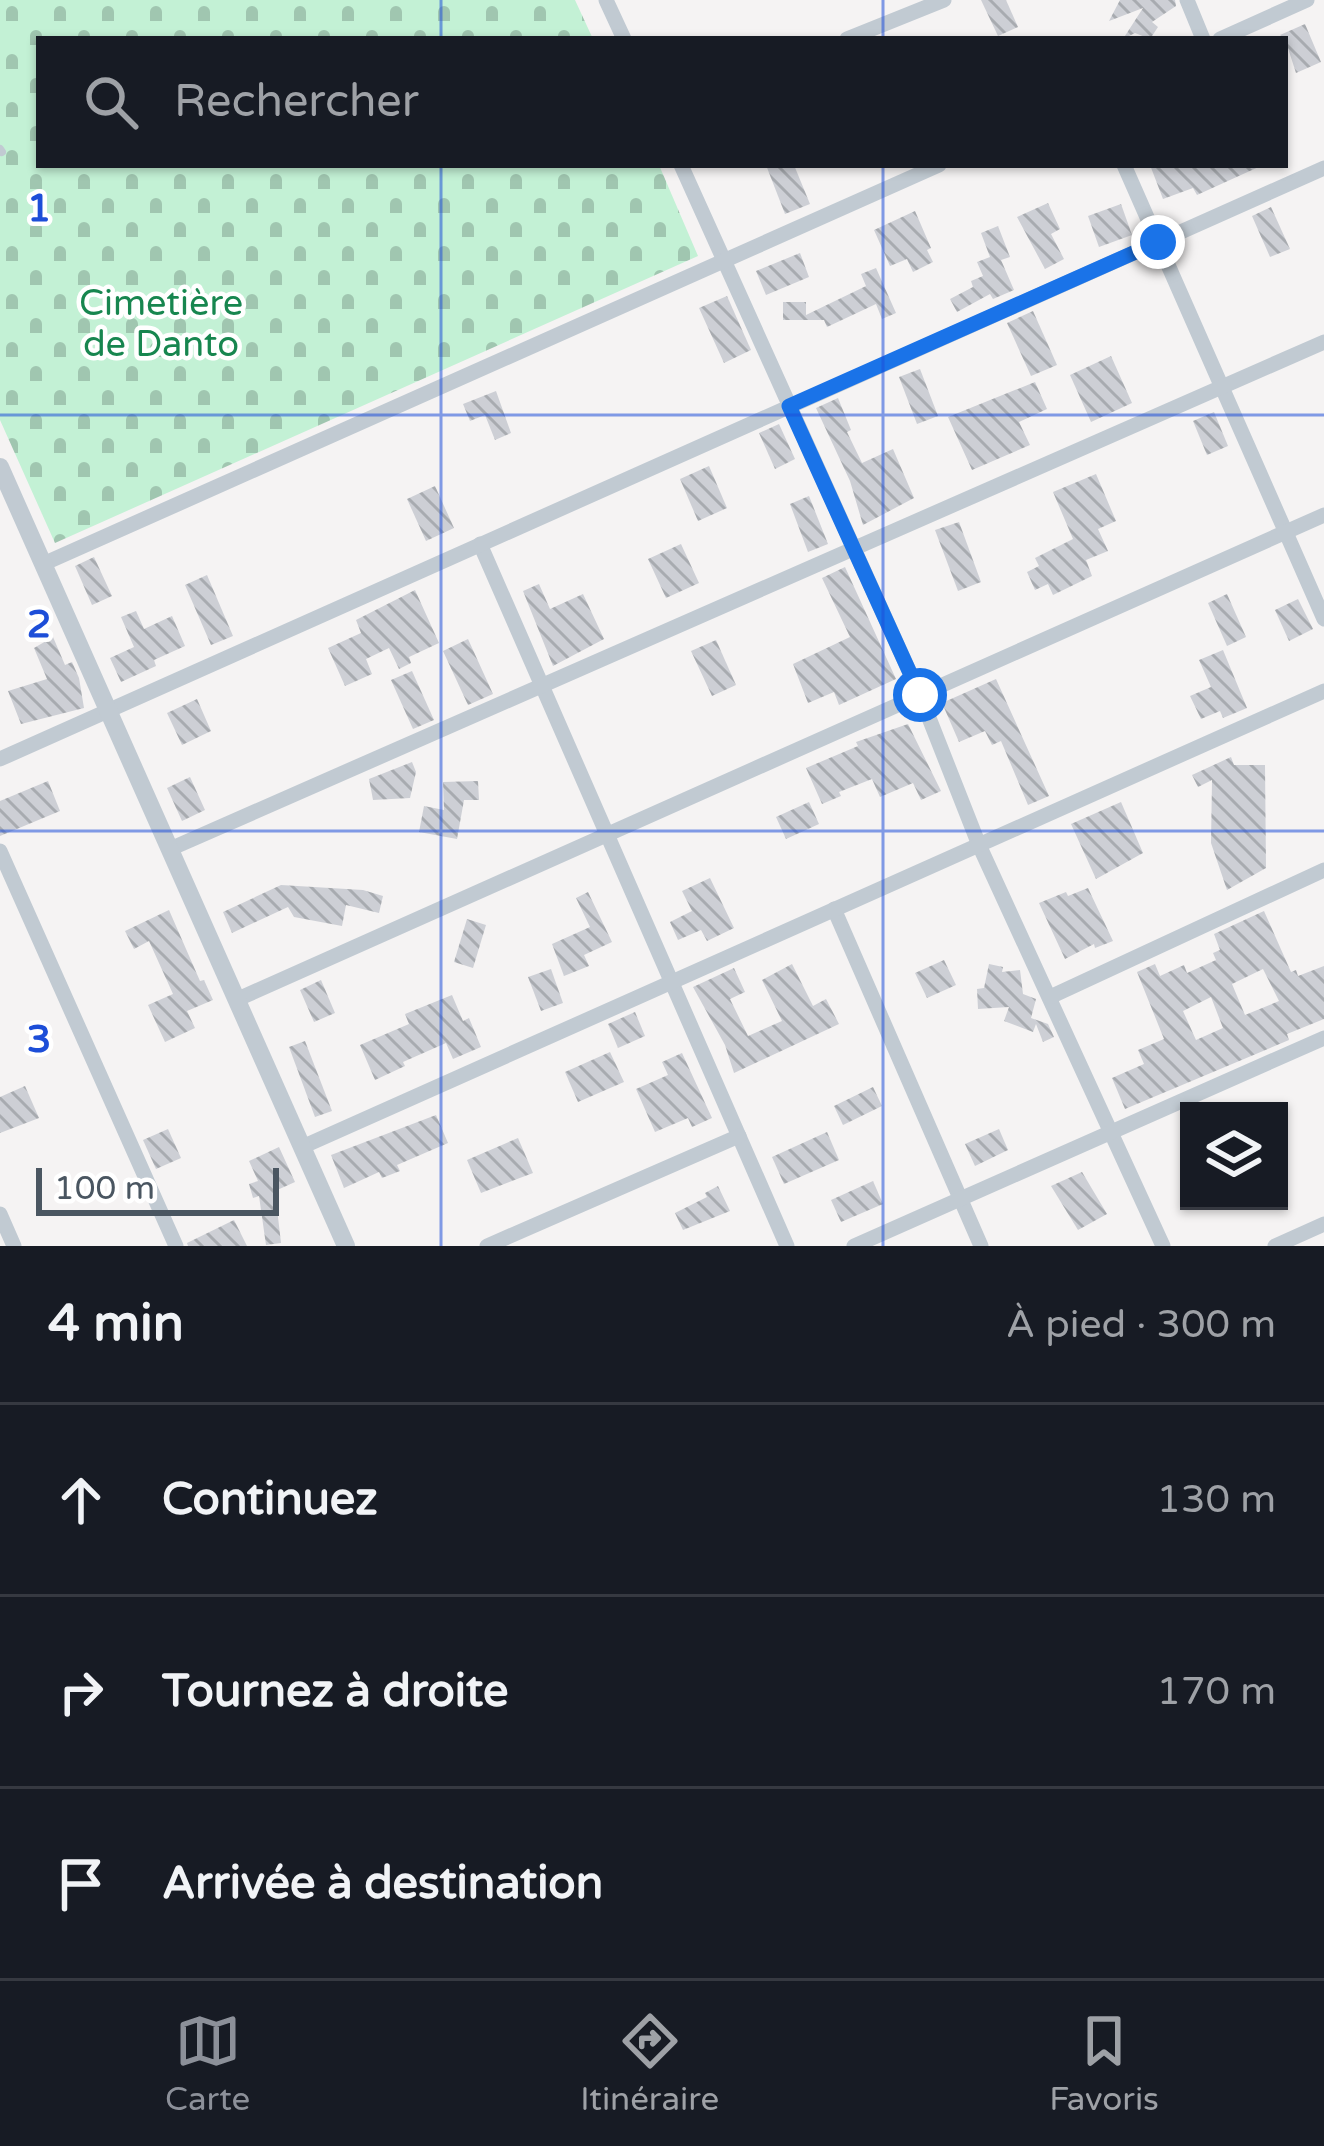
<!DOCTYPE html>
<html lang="fr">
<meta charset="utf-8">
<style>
body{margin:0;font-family:"Varela Round",sans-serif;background:#242831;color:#f1f3f6}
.controls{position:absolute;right:36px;bottom:36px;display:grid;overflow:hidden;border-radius:0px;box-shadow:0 3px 9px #0004}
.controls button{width:108px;height:108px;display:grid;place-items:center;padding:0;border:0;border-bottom:3px solid #363941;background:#171b24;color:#f1f3f6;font:60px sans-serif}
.scale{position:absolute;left:36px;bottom:30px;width:243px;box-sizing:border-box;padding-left:12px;border:6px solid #4a5661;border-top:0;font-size:33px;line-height:42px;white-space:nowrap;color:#4a5661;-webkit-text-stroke:9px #fff;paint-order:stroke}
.stop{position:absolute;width:36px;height:36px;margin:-27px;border:9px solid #1a73e8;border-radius:50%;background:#fff}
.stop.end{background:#1a73e8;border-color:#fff;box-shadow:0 3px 12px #0008}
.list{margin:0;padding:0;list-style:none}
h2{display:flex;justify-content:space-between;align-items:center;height:156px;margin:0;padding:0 48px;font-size:51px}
h2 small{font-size:39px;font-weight:400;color:#9ea1a6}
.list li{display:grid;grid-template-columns:78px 1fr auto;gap:36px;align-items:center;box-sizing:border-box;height:192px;padding:0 48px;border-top:3px solid #363941}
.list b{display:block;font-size:45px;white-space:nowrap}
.list em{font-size:39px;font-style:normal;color:#9ea1a6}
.icon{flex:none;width:66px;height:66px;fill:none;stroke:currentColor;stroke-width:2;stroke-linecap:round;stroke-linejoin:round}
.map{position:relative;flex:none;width:1324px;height:1246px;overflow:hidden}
.search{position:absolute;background:#171b24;box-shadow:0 3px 9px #0004;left:36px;right:36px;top:36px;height:132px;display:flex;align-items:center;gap:30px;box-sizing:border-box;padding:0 42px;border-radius:0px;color:#9ea1a6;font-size:45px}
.sheet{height:732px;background:#171b24}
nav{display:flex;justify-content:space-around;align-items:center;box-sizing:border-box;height:168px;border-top:3px solid #363941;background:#171b24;font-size:33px;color:#9ea1a6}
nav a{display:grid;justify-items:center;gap:6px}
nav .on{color:#8c9099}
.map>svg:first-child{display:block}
.cemetery{fill:url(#cemetery-stones)}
.building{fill:url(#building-back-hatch);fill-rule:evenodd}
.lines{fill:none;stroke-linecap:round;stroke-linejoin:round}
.service{stroke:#c1cad2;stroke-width:8}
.minor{stroke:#c1cad2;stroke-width:15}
.tertiary{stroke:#c1cad2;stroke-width:18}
.route{stroke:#1a73e8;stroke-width:15}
.grid{fill:none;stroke:#1d4ed8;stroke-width:3;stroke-opacity:0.55}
.labels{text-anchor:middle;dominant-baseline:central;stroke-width:9;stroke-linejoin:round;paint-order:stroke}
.park-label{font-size:36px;fill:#17864f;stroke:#fff}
.grid-label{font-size:39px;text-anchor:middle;font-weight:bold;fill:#1d4ed8;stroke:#fff;stroke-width:9;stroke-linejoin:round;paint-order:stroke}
</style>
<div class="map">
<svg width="1324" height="1246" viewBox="0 0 1324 1246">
<defs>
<pattern id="cemetery-stones" width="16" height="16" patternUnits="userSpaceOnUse" patternTransform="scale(3)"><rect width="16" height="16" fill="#c3f1d5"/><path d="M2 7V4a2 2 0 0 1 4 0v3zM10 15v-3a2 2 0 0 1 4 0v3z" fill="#a0c6b0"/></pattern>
<pattern id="building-back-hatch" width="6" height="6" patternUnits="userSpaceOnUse" patternTransform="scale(3)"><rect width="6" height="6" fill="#cdcfd5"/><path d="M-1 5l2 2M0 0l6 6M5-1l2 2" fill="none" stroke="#a8abb0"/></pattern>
</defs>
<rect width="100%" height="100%" fill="#f5f3f3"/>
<path class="cemetery" d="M0,0H575L593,39H39V165H659L698,256L55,543L0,420Z"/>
<g class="building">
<path d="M981,0H1006L1018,27L998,36Z"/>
<path d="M1120,0H1175L1176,6L1152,22L1158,27L1150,39L1135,33L1123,39L1143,8L1109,21Z"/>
<path d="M1305,24L1321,62L1296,73L1285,39L1280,35Z"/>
<path d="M766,165H794L810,204L785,214Z"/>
<path d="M1150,165H1263L1197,195L1193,188L1163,199Z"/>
<path d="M1048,203L1060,229L1051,234L1064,259L1045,269L1017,217Z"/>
<path d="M1121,204L1132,235L1099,247L1088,216Z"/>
<path d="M1271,207L1290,249L1270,257L1252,216Z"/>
<path d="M915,211L931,248L927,250L933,262L913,272L907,259L890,266L874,230Z"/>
<path d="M998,226L1010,257L1001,260L1014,290L993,299L990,294L957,312L950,299L973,287L971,281L983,276L977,262L990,257L981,233Z"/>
<path d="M800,253L809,277L766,295L756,271Z"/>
<path d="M876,268L896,313L882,319L876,304L827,327L824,320H783V302H806V315L866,286L861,274Z"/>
<path d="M727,296L751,350L724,363L699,308Z"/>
<path d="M1033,311L1057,365L1031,376L1007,323Z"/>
<path d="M1111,356L1132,403L1091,422L1070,375Z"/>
<path d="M920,369L938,416L917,424L899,377Z"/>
<path d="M1035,382L1047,409L1019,422L1030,445L972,470L948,417Z"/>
<path d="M496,391L511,433L495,440L485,415L470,421L463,404Z"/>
<path d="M838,398L851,430L847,432L862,463L893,449L914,498L863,525L850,481L816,408Z"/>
<path d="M1214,412L1228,446L1207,455L1193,421Z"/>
<path d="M779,424L795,459L775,469L759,433Z"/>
<path d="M709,466L727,508L698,521L680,479Z"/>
<path d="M1096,474L1116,521L1098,529L1108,551L1086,560L1092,576L1053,595L1048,584L1035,590L1027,572L1039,566L1035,558L1073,539L1053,492Z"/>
<path d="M435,486L454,528L426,541L407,499Z"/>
<path d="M809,496L828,544L808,552L790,504Z"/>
<path d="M959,522L981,582L958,591L935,530Z"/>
<path d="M681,544L699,583L666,598L648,559Z"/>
<path d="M94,557L112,596L92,605L75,566Z"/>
<path d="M845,567L896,679L839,705L834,692L808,703L793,664L850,637L822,578Z"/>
<path d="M207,575L233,636L211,645L185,585Z"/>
<path d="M539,584L550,609L583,594L604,639L553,666L523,591Z"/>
<path d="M415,590L439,643L409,657L411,663L399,669L389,648L366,659L372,674L345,686L328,648L361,633L356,620Z"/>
<path d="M1227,594L1246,637L1227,646L1208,603Z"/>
<path d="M1298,599L1313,629L1289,641L1275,610Z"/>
<path d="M136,611L144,629L172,616L185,646L154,660L156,666L121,682L110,658L134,647L121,617Z"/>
<path d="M53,637L65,665L72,662L79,678L84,708L21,724L8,691L47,679L34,648Z"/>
<path d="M468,639L493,694L468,705L443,651Z"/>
<path d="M716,640L736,685L712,696L691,651Z"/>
<path d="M1223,650L1247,708L1223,718L1220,711L1201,719L1190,696L1211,687L1199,660Z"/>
<path d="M412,671L434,720L413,729L391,680Z"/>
<path d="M996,679L1049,796L1028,805L1001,741L992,745L985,731L959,742L942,703Z"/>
<path d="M197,699L211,731L182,745L167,713Z"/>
<path d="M908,724L941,791L921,800L913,783L880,797L872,779L839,792L841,796L822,804L806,768L858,746L856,742Z"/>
<path d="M1231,757L1234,765H1265L1266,868L1227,890L1211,843L1212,780L1198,787L1192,775Z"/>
<path d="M412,762L416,772L410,798L373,800L369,779Z"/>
<path d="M190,777L205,810L182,821L167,788Z"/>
<path d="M48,781L60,811L0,836V801Z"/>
<path d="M478,781L479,800H464L457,839L419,832L424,806L444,810L443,782Z"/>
<path d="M809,802L819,824L786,839L776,817Z"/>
<path d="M1121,802L1143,853L1096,879L1071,824Z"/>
<path d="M710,878L734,928L707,941L701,930L678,940L670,922L692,911L682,891Z"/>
<path d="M281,885L363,890L383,896L379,913L346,905L342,926L294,917L288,907L232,933L223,912Z"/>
<path d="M1088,888L1113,941L1095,948L1094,944L1065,959L1039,903L1066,892L1068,896Z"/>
<path d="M588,892L612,942L584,955L589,966L564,976L552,944L590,927L576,898Z"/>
<path d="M169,910L200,981L204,980L213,1000L187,1011L195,1028L165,1042L148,1005L173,994L149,941L134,949L125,931Z"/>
<path d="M1264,911L1291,972L1296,970L1298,976L1324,966V1019L1287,1034L1289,1040L1125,1109L1112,1078L1144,1064L1138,1050L1164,1039L1137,972L1155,964L1160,976L1184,965L1187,973L1216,960L1213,953L1220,950L1214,934ZM1263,969L1279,1001L1245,1015L1232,984ZM1211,997L1223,1028L1196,1040L1183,1011Z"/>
<path d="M467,919L486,925L473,968L454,962Z"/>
<path d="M944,960L956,985L927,998L915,973Z"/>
<path d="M792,964L813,1006L826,999L839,1024L734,1073L725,1045L693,987L734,968L745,992L730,999L748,1036L782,1021L762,980Z"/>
<path d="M989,964L1003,967L1002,972L1020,970L1023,994L1036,999L1031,1018L1048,1024L1054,1037L1043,1042L1036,1024L1033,1032L1004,1021L1009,1007L978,1009L977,989L984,988Z"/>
<path d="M551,969L563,1003L541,1011L528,977Z"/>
<path d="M321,980L335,1013L314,1022L300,990Z"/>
<path d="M452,995L463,1021L469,1018L481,1047L453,1059L446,1043L403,1062L405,1066L375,1080L360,1045L409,1024L405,1014Z"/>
<path d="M635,1012L645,1036L618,1048L608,1024Z"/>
<path d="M305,1041L332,1111L315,1117L289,1047Z"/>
<path d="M610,1052L624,1082L578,1102L565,1072Z"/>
<path d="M682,1053L712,1118L692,1127L688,1118L655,1132L636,1089L668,1075L662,1062Z"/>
<path d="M25,1086L39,1118L0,1133V1097Z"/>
<path d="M873,1087L882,1106L843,1125L834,1106Z"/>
<path d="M436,1115L448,1143L397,1165L400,1171L382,1178L379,1172L344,1188L331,1155Z"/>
<path d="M168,1129L181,1158L156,1169L143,1140Z"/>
<path d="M999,1129L1008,1150L975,1166L965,1144Z"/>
<path d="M827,1132L839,1160L784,1184L772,1157Z"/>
<path d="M518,1138L533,1173L481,1193L467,1160Z"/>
<path d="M279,1147L295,1182L275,1191L281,1243L266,1245L259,1196L253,1198L249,1184L258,1181L249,1161Z"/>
<path d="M1082,1172L1107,1214L1078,1230L1051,1186Z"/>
<path d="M873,1181L883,1204L841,1222L831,1200Z"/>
<path d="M718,1186L730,1211L683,1230L675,1213L707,1197L705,1193Z"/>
<path d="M234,1220L247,1246H188L187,1243Z"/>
</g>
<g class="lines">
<path class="service" d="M0,149L2,152"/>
<g class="minor">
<path d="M606,0L624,39"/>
<path d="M1187,0L1203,39"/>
<path d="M847,39L944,0"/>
<path d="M1220,39L1307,0"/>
<path d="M681,165L920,695L979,845L1163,1246"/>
<path d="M1124,165L1324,619"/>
<path d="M480,544L787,1246"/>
<path d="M43,564L939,165"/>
<path d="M0,759L1324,168"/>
<path d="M170,849L1324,342"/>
<path d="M0,851L176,1246"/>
<path d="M834,909L981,1246"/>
<path d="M1050,997L1324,870"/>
<path d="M238,999L1324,515"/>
<path d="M302,1147L1324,691"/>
<path d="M0,1214L14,1246"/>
<path d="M487,1246L739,1136"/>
<path d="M854,1246L1324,1038"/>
<path d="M1275,1246L1324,1224"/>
</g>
<path class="tertiary" d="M0,467L346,1246"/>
</g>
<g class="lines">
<path class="route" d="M920,695L789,406L1158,242"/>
</g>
<path class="grid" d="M441,0V39M883,0V39M441,165V1246M883,165V1246M0,415H1324M0,831H1324"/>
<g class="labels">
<g class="park-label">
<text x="161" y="303">Cimetière<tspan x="161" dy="41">de Danto</tspan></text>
</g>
</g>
<g class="grid-label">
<text x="39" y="221">1</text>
<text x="39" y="637">2</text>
<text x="39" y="1052">3</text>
</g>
</svg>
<div class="controls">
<button><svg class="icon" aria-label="layers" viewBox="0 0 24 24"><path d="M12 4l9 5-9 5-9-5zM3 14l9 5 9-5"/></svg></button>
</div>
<div class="scale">100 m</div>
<div class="stop" style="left:920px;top:695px"></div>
<div class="stop end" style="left:1158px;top:242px"></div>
<div class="search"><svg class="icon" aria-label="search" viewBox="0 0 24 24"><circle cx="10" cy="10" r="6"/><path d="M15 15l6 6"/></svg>Rechercher</div>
</div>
<section class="sheet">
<h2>4 min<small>À pied · 300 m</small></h2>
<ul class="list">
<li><svg class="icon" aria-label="ahead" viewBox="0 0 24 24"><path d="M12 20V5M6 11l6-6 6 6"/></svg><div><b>Continuez</b></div><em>130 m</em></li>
<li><svg class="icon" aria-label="right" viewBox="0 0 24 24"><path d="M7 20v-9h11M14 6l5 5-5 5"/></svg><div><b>Tournez à droite</b></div><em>170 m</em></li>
<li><svg class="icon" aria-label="arrive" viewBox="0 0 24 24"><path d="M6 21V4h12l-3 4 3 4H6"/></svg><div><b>Arrivée à destination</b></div></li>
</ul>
</section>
<nav>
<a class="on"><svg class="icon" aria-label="map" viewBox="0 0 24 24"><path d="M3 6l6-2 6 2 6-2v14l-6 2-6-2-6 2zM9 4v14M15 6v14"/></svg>Carte</a>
<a><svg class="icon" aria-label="directions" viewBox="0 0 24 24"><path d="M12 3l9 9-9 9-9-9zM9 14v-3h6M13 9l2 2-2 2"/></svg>Itinéraire</a>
<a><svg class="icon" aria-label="saved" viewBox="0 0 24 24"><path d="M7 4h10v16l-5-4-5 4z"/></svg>Favoris</a>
</nav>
